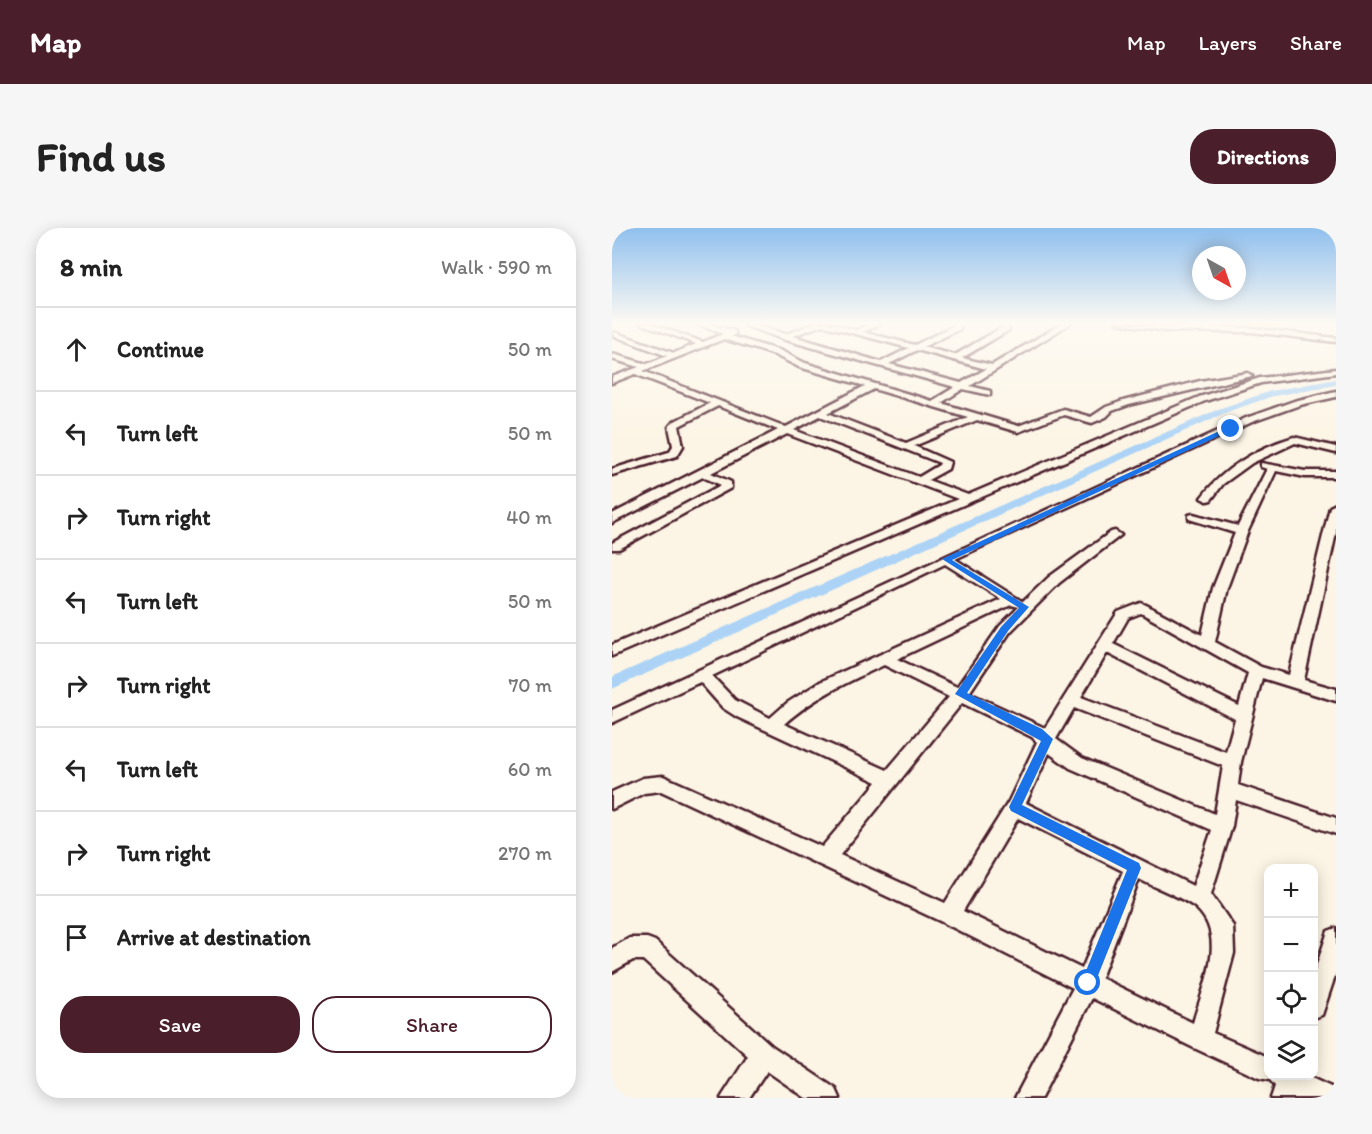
<!DOCTYPE html>
<meta charset="utf-8">
<style>
body{margin:0;font-family:Itim,sans-serif;background:#f6f6f6;color:#222}
.controls{position:absolute;right:18px;bottom:18px;display:grid;overflow:hidden;border-radius:12px;box-shadow:0 3px 15px #0003}
.controls button{width:54px;height:54px;display:grid;place-items:center;padding:0;border:0;border-bottom:2px solid #e0e0e0;background:#fff;color:#222;font:30px sans-serif}
.compass{position:absolute;left:580px;top:18px;width:54px;height:54px;border-radius:50%;background:#fff;box-shadow:0 3px 15px #0003;rotate:140deg}
.stop{position:absolute;width:18px;height:18px;margin:-14px;border:4px solid #1a73e8;border-radius:50%;background:#fff}
.stop.end{background:#1a73e8;border-color:#fff;box-shadow:0 2px 6px #0008}
.list{margin:0;padding:0;list-style:none}
h2{display:flex;justify-content:space-between;align-items:center;height:78px;margin:0;padding:0 24px;font-size:26px}
h2 small{font-size:20px;font-weight:400;color:#767676}
.list li{display:grid;grid-template-columns:39px 1fr auto;gap:18px;align-items:center;box-sizing:border-box;height:84px;padding:0 24px;border-top:2px solid #e0e0e0}
.list b{display:block;font-size:22px;white-space:nowrap}
.list em{font-size:20px;font-style:normal;color:#767676}
.actions{display:flex;gap:12px;padding:18px 24px}
.actions a{flex:1;padding:14px 0;border:2px solid #4a1f2b;border-radius:24px;text-align:center;font-size:21px;color:#4a1f2b}
.actions .main{background:#4a1f2b;color:#fff}
.icon{flex:none;width:33px;height:33px;fill:none;stroke:currentColor;stroke-width:2;stroke-linecap:round;stroke-linejoin:round}
.map{position:relative;flex:none;width:724px;height:870px;overflow:hidden;border-radius:24px}
header{display:flex;align-items:center;gap:36px;box-sizing:border-box;height:84px;padding:0 30px;background:#4a1f2b;color:#fff}
header strong{font-size:28px}
nav{display:flex;gap:33px;margin-inline-start:auto;font-size:21px}
.intro{display:flex;align-items:center;justify-content:space-between;box-sizing:border-box;height:144px;padding:0 36px}
h1{margin:0;font-size:42px}
.button{padding:15px 27px;border-radius:24px;background:#4a1f2b;color:#fff;font-size:21px;font-weight:700}
main{display:flex;gap:36px;padding:0 36px}
aside{flex:1;background:#fff;border-radius:24px;box-shadow:0 3px 15px #0003}
.map>svg:first-child{display:block}
.lines{fill:none;stroke-linecap:round;stroke-linejoin:round}
.canal{fill:#acd3f6;fill-rule:evenodd}
.street-casing{stroke:#4a1f2b;stroke-width:5}
.street{fill:#fcf5e5;fill-rule:evenodd}
.route{fill:#1a73e8}
</style>
<header>
<strong>Map</strong>
<nav><a>Map</a><a>Layers</a><a>Share</a></nav>
</header>
<div class="intro"><h1>Find us</h1><a class="button">Directions</a></div>
<main>
<aside>
<h2>8 min<small>Walk · 590 m</small></h2>
<ul class="list">
<li><svg class="icon" aria-label="ahead" viewBox="0 0 24 24"><path d="M12 20V5M6 11l6-6 6 6"/></svg><div><b>Continue</b></div><em>50 m</em></li>
<li><svg class="icon" aria-label="left" viewBox="0 0 24 24"><path d="M17 20v-9H6M10 6l-5 5 5 5"/></svg><div><b>Turn left</b></div><em>50 m</em></li>
<li><svg class="icon" aria-label="right" viewBox="0 0 24 24"><path d="M7 20v-9h11M14 6l5 5-5 5"/></svg><div><b>Turn right</b></div><em>40 m</em></li>
<li><svg class="icon" aria-label="left" viewBox="0 0 24 24"><path d="M17 20v-9H6M10 6l-5 5 5 5"/></svg><div><b>Turn left</b></div><em>50 m</em></li>
<li><svg class="icon" aria-label="right" viewBox="0 0 24 24"><path d="M7 20v-9h11M14 6l5 5-5 5"/></svg><div><b>Turn right</b></div><em>70 m</em></li>
<li><svg class="icon" aria-label="left" viewBox="0 0 24 24"><path d="M17 20v-9H6M10 6l-5 5 5 5"/></svg><div><b>Turn left</b></div><em>60 m</em></li>
<li><svg class="icon" aria-label="right" viewBox="0 0 24 24"><path d="M7 20v-9h11M14 6l5 5-5 5"/></svg><div><b>Turn right</b></div><em>270 m</em></li>
<li><svg class="icon" aria-label="arrive" viewBox="0 0 24 24"><path d="M6 21V4h12l-3 4 3 4H6"/></svg><div><b>Arrive at destination</b></div></li>
</ul>
<div class="actions"><a class="main">Save</a><a>Share</a></div>
</aside>
<div class="map">
<svg width="724" height="870" viewBox="0 0 724 870">
<rect width="100%" height="100%" fill="#fcf5e5"/>
<filter id="ink" filterUnits="userSpaceOnUse"><feTurbulence type="fractalNoise" baseFrequency=".0167" numOctaves="2"/><feDisplacementMap in="SourceGraphic" scale="12" xChannelSelector="R" yChannelSelector="G"/><feConvolveMatrix kernelMatrix="1 2 1 2 8 2 1 2 1" color-interpolation-filters="sRGB"/></filter>
<g filter="url(#ink)">
<g class="lines">
<path class="canal" d="M724,151V157L661,168L615,184L0,461V449L609,180L659,163Z"/>
<g class="street-casing">
<g id="street">
<path d="M28,95H37L91,114L111,106L83,95H93L123,103V107L119,108L169,123L193,135L320,173L343,159L170,111L134,98L138,96L174,106L203,95H218L244,102L261,95H270L251,104L303,117L341,98L342,95H348V101L311,119L343,127L391,99L392,95H398L397,102L350,130L380,137L451,95H459L358,158L378,163V167L351,161L329,175L406,198L451,181L479,189L494,179L511,173L588,153L636,145L640,148L517,177L500,183L494,189L480,195L452,187L406,204L365,192L302,218L338,234L336,241L316,252L356,267L587,169L648,150L724,141V145L649,155L593,173L0,428V417L346,271L175,206L99,245L119,254V260L7,321H0V315L109,257L91,249L4,293L0,295V286L166,202L106,178L67,198L71,218L65,228L0,247V241L57,224L61,218L57,199L61,194L98,175L23,146L0,155V149L27,139L0,131V126L35,136L55,128L2,108V104L62,125L84,116ZM210,97L297,120L269,134L181,108ZM112,111L163,127L187,139L253,158L174,199L31,143ZM305,122L374,141L349,155L277,136ZM262,161L356,189L294,215L216,185ZM208,188L328,235L327,237L307,249L182,202Z"/>
<path d="M504,95L555,99L640,100L724,110V114L640,104L555,103Z"/>
<path d="M724,163V169L688,177L640,194L343,331L411,374L437,349L499,304L503,303L509,307L447,355L398,404L357,465L433,500L506,384L529,375L534,377L590,407L601,360L623,305L577,291V287L581,286L626,298L655,241L649,239V235L693,243H724V249H693L664,243L636,303L615,360L603,414L649,439L677,447L718,279L724,276V305L692,452L724,461V473L650,450L629,534L626,557L724,590V606L624,572L620,598L599,666L621,698L622,725L601,805L656,829V848H695L723,861L724,870H659L663,858L658,852L647,850L580,819L480,770L429,870H403L461,760L330,694L49,563L32,565L0,581V564L31,550L51,548L210,619L265,554L125,489L111,480L88,454L0,495V482L634,190L682,173ZM333,336L389,371L208,454L175,475L158,490L123,472L100,448ZM399,377L407,379L388,398L345,459L285,431ZM529,385L636,445L627,478L501,416L516,390ZM495,425L623,491L614,524L469,469ZM272,437L337,469L275,542L172,496C202,469 236,454 272,437ZM350,475L420,509L425,514L397,573L333,675L228,627ZM462,480L611,538L603,586L470,530L444,511ZM437,525L458,540L600,602L581,658L414,575ZM406,590L511,643L470,741L351,683ZM527,651C542,659 575,671 585,681C616,710 590,761 581,795L489,750Z"/>
<path d="M682,209L724,219V225L683,215L640,235L611,256L599,272L595,273L589,270C611,240 647,219 682,209Z"/>
<path d="M724,700V745L710,787L702,790V746L716,703Z"/>
<path d="M18,710H35L43,713L160,818L224,861L228,870H194L155,843L137,870H109L136,828L31,732H21L0,744V720Z"/>
</g>
</g>
<use href="#street" class="street"/>
</g>
</g>
<linearGradient id="sky" x2="0" y2="1"><stop stop-color="#90c0ee"/><stop offset="0.44" stop-color="#fefaf3"/><stop offset="1" stop-color="#fefaf3" stop-opacity="0"/></linearGradient>
<rect width="724" height="217" fill="url(#sky)"/>
<path class="route" d="M616,199L622,201L340,332L417,379L396,403L355,465L430,501L441,511L410,577L527,635L529,640L481,760L476,762L471,760L469,755L515,642L399,583L397,579L429,513L343,466L389,399L407,380L330,331Z"/>
</svg>
<div class="controls">
<button>+</button>
<button>−</button>
<button><svg class="icon" aria-label="locate" viewBox="0 0 24 24"><circle cx="12" cy="12" r="6"/><path d="M12 2v4M12 18v4M2 12h4M18 12h4"/></svg></button>
<button><svg class="icon" aria-label="layers" viewBox="0 0 24 24"><path d="M12 4l9 5-9 5-9-5zM3 14l9 5 9-5"/></svg></button>
</div>
<svg class="compass" viewBox="-18 -18 36 36"><path d="M0-13l5 13h-10z" fill="#e53935"/><path d="M0 13l5-13h-10z" fill="#767676"/></svg>
<div class="stop" style="left:476px;top:755px"></div>
<div class="stop end" style="left:619px;top:201px"></div>
</div>
</main>
